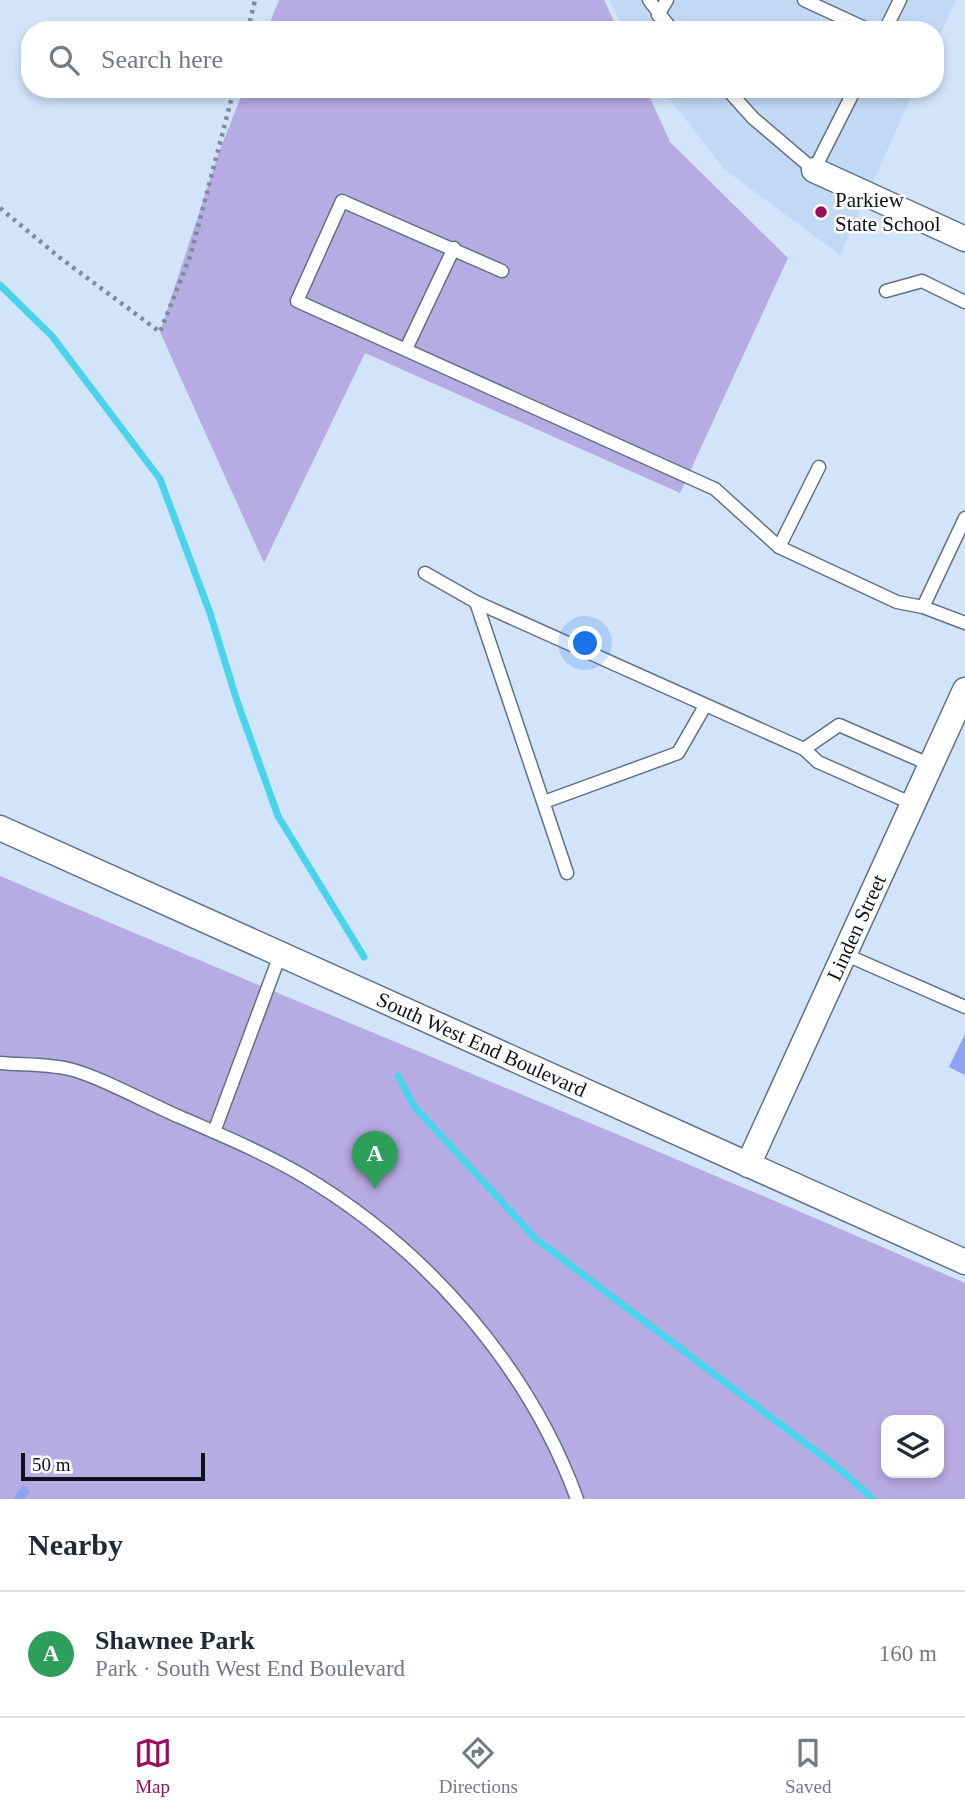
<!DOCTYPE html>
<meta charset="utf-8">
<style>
body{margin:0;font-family:"Times New Roman",serif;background:#f6f6f7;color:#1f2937}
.controls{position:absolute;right:21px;bottom:21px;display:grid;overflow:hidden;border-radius:14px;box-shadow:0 4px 10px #0003}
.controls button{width:63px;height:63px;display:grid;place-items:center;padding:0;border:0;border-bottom:2px solid #e0e1e3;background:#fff;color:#1f2937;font:35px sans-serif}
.scale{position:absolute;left:21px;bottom:18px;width:184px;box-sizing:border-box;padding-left:7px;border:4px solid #0c121a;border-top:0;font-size:19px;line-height:24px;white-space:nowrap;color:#0c121a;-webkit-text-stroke:5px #fff;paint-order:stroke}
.you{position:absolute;left:586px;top:644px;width:24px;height:24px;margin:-18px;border:5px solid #fff;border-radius:50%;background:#1a73e8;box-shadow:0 0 0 10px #1a73e833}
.badge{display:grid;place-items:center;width:46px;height:46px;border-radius:50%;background:#9c0d5b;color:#fff;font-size:23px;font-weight:700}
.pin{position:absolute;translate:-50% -58px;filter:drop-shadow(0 2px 4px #0008)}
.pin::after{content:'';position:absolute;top:37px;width:24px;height:21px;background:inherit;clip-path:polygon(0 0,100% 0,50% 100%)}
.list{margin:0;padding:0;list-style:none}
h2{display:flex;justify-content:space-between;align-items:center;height:91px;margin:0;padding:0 28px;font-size:30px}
h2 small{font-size:23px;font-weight:400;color:#747a83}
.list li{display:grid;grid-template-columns:46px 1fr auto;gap:21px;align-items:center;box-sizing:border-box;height:126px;padding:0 28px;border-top:2px solid #e0e1e3}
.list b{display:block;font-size:26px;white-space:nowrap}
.list p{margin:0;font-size:23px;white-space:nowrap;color:#747a83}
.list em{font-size:23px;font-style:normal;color:#747a83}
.icon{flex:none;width:38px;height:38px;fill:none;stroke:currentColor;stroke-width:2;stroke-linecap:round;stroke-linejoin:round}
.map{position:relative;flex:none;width:965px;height:1499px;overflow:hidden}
.search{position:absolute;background:#fff;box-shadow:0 4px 10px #0003;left:21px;right:21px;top:21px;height:77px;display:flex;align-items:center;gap:18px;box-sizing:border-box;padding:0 24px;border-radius:28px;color:#747a83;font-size:26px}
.sheet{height:217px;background:#fff}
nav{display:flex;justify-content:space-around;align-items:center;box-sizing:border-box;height:98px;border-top:2px solid #e0e1e3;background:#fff;font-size:19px;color:#747a83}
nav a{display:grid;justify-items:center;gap:4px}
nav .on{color:#9c0d5b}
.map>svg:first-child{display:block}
.built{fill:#c2d9f6}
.green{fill:#b7abe3;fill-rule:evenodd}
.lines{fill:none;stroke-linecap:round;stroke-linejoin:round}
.stream{stroke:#4ad4ec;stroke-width:7}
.building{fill:#8fa1f3}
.service-casing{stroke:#617185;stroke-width:15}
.minor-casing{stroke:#617185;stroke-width:27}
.path{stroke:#7e8b9b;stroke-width:4.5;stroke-dasharray:3.5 5;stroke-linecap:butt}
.service{stroke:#fff;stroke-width:12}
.minor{stroke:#fff;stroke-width:24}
.poi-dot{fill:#9c0d5b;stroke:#fff;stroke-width:2.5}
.labels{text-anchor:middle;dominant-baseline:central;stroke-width:5;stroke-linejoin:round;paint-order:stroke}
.poi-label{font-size:21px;fill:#0c121a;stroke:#fff;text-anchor:start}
.street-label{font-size:21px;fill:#0c121a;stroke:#fff}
</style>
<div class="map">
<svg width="965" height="1499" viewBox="0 0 965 1499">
<rect width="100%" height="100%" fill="#d1e4fa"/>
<g class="built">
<path d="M609,0H956L935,46V30H624Z"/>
<path d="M662,89H915L840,255L724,169Z"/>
</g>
<g class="green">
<path d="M279,0H604L618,30H267Z"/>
<path d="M244,89H646L670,142L788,258L680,493L365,353L264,563L160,332L219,152Z"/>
<path d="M0,876C321,1013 645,1143 965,1283V1499H0ZM886,1420H939V1473H886Z"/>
</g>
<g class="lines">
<g class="stream">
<path d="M0,285L52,336L160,479L210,613L237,701L278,816L364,957"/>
<path d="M398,1076L413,1105L536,1239L842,1471L873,1499"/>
</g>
</g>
<g class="building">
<path d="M965,1034V1075L949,1067Z"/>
<path d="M23,1485L30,1491L25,1499H13Z"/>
</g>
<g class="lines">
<g class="service-casing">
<g id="service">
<path d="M649,0L672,30"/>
<path d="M804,0L869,30"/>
<path d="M658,15L667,0"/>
<path d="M885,30L900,0"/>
<path d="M727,89L753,118L814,170L855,89"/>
<path d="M502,271L342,201L297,301L715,489L779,547L897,602L923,607"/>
<path d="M886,291L922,281L965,302"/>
<path d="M406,349L454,248"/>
<path d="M965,518L923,607L965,623"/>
<path d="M779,547L819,467"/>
<path d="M425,573L476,602L804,749L818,762L913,804"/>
<path d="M476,602L567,873"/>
<path d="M804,749L839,725L931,765"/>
<path d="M544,802L678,753L705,706"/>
<path d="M844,954L965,1007"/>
<path d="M0,1063C22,1065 47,1064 69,1069C99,1076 149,1104 180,1117C221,1135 262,1152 300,1174C423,1246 528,1364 577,1499"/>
<path d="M214,1132L280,955"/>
</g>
</g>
<g class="minor-casing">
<g id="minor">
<path d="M814,170L965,239"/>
<path id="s1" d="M0,828L965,1262"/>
<path id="s2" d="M748,1165L965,690"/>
</g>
</g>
<g class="path">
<path d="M248,30L255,0"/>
<path d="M0,208L59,257L160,332L191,254L234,89"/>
</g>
<use href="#service" class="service"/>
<use href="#minor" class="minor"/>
</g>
<circle class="poi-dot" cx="821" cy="212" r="7"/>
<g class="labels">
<g class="poi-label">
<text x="835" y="200">Parkiew<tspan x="835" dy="24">State School</tspan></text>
</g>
<g class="street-label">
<text stroke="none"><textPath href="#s2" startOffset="261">Linden Street</textPath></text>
<text stroke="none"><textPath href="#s1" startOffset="528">South West End Boulevard</textPath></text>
</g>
</g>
</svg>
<div class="controls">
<button><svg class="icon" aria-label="layers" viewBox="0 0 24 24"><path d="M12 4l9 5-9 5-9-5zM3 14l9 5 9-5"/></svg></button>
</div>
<div class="scale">50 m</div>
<div class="you"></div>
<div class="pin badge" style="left:375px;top:1189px;background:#2e9e5b">A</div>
<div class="search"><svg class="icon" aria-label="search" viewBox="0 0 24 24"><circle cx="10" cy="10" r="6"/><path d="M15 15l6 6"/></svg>Search here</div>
</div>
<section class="sheet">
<h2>Nearby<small></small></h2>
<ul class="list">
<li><span class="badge" style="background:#2e9e5b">A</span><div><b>Shawnee Park</b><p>Park · South West End Boulevard</p></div><em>160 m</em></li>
</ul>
</section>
<nav>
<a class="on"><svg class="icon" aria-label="map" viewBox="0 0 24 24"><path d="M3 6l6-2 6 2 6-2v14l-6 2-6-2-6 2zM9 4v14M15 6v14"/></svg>Map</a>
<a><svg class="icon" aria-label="directions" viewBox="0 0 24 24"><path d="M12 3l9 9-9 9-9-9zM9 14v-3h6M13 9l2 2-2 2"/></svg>Directions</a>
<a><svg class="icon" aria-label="saved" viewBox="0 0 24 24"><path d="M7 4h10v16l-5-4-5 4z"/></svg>Saved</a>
</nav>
